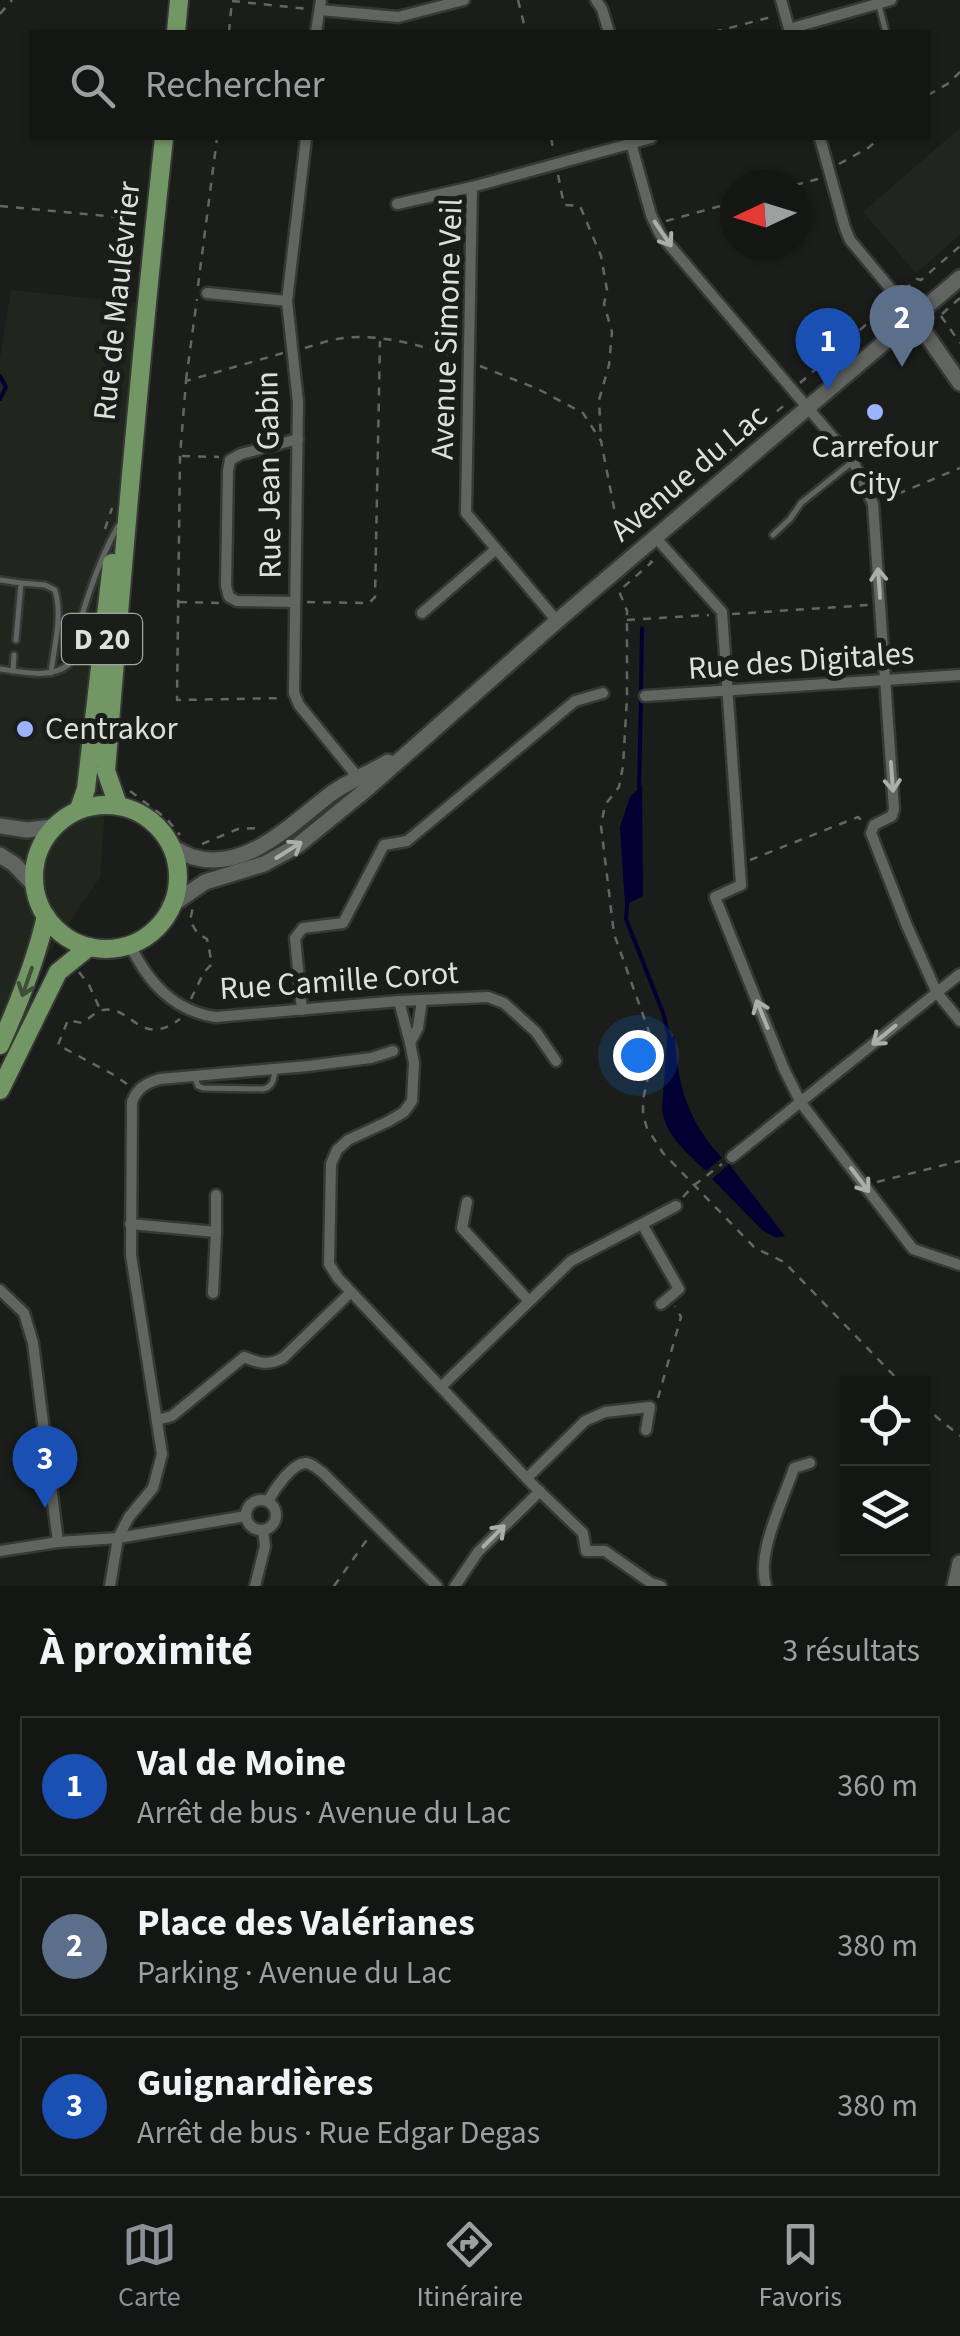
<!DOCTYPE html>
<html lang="fr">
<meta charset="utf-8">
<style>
body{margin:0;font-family:"Source Sans 3",sans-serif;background:#1d1f1d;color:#f1f3f6}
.controls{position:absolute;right:30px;bottom:30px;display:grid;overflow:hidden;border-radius:0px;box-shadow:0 2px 8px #0004}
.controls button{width:90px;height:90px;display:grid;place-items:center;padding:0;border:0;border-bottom:2px solid #333534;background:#141614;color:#f1f3f6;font:50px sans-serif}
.compass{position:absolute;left:720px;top:170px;width:90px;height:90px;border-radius:50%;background:#141614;box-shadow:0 2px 8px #0004;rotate:266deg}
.you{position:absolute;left:638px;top:1055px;width:35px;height:35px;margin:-25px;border:8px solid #fff;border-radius:50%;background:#1a73e8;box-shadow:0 0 0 15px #1a73e833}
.badge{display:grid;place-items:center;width:65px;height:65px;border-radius:50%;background:#8c9099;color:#fff;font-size:32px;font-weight:700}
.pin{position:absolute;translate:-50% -82px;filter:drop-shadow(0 2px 5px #0008)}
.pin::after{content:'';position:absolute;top:52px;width:35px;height:30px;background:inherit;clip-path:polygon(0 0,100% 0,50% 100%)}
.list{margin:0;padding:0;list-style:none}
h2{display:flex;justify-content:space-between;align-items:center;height:130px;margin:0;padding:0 40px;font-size:42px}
h2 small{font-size:32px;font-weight:400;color:#9d9fa0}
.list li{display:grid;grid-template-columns:65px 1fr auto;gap:30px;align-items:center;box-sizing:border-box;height:140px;margin:0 20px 20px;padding:0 20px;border:2px solid #333534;border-radius:0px}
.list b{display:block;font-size:38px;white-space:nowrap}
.list p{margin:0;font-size:32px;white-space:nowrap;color:#9d9fa0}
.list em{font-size:32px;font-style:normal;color:#9d9fa0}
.icon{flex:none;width:55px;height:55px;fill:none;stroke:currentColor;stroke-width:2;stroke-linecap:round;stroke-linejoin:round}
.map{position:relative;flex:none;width:960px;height:1586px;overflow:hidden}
.search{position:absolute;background:#141614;box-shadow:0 2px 8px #0004;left:30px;right:30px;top:30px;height:110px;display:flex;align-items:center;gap:25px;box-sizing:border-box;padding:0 35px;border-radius:0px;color:#9d9fa0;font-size:38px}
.sheet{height:610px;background:#141614}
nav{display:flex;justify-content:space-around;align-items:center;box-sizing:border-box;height:140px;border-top:2px solid #333534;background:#141614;font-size:28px;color:#9d9fa0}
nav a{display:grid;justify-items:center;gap:5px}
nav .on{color:#8c9099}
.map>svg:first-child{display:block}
.built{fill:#20261e}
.water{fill:#020030}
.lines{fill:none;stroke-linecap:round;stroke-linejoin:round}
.stream{stroke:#020030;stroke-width:4}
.lane-casing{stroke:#363835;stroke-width:10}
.street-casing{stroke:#363835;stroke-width:15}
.secondary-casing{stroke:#363835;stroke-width:20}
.primary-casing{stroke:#363835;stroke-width:22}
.path{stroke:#646663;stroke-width:2.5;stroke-dasharray:8 8;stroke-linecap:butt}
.lane{stroke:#616460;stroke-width:5}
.street{stroke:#616460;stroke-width:10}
.secondary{stroke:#616460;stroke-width:15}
.primary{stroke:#729765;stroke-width:18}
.oneway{stroke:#acaeac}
.oneway2{stroke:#3e4e38}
.poi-dot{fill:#9bb4fd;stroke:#1b1d1a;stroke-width:4}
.labels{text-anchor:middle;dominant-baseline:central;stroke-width:10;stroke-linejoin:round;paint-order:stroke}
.shield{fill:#1b1d1a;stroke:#a4a6a3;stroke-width:2.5}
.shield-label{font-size:30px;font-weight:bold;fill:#dee0de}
.street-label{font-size:32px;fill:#dee0de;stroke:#1b1d1a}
.poi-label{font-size:32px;fill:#dee0de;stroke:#1b1d1a}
</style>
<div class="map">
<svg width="960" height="1586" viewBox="0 0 960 1586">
<rect width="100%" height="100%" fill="#1b1d1a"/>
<g class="built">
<path d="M960,128V235L916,273L863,212Z"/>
<path d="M11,290L153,305L127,520L100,877L0,1025V358Z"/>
</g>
<g class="water">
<path d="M642,785L643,896L625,905L620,827L630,797Z"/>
<path d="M675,1036C677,1085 688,1121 722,1158L706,1171C687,1153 666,1136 662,1110L667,1039Z"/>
<path d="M729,1164L785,1236L776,1238L762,1230L712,1179Z"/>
</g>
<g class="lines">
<g class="stream">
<path d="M0,376L6,387L0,399"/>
<path d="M641,690L642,628"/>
<path d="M639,789L641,700"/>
<path d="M627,903L626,919L663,1013L670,1040"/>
</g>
<g class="lane-casing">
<g id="lane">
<path d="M879,6L886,32"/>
<path d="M773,535L790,519L801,503L851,463"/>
<path d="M0,580L21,583L16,640"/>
<path d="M21,583L45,585L55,590C63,616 54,646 51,673"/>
<path d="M0,669C22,672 50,679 68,665C81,617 94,569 118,526"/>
<path d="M13,671L14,655"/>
<path d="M195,1078L198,1086L203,1088L263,1089C273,1087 274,1079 275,1070"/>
</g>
</g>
<g class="street-casing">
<g id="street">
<path d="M596,0L602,9L609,32"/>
<path d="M781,0L790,32"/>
<path d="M320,10L398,17L464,0"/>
<path d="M789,29L891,0"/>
<path d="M316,32L321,0"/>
<path d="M306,138L287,301L298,402L294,693L299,705L360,780"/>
<path d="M820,138L845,228L850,240L914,317"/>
<path d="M631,143L651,215L660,234L853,461L873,504L894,809L892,816L874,825L871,833L907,926L937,993L960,1021"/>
<path d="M397,204L472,187"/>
<path d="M207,293L287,301"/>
<path d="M656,538L722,612L741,885L715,897L784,1069L801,1103L913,1249L960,1265"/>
<path d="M295,602L237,601L229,597L226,586L228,471L230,460L241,454L298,439"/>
<path d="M422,613L495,550"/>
<path d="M557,621L466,513L472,187L651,138"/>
<path d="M645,696L960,675"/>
<path d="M130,945C148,982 173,1011 216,1017L399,1001L488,997L504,1003L536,1032L556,1061"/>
<path d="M399,1001L410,1043L418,1028L422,1000"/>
<path d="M302,1010L295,938L303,928L343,923L384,845L407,841L575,701L603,693"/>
<path d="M410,1043L414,1063L412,1101L404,1112L389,1121L348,1140L337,1150L331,1164L329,1264L338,1278L533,1485L583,1533L586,1551H605L651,1583L661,1586"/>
<path d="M732,1157L960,974"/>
<path d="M467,1202L462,1228L529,1301"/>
<path d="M130,1224L216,1232L213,1293"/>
<path d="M642,1224L679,1289L661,1304"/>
<path d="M216,1232V1195"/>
<path d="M0,1290L24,1313L33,1343L58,1542"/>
<path d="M442,1386L571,1261L676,1206"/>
<path d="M157,1420L172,1416L244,1357C259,1363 268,1366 283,1358L350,1293"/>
<path d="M527,1478L585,1421L605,1412L650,1407L646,1430"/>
<circle cx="261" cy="1515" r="15"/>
<path d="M268,1501C274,1490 292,1463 306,1463C313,1464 317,1469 322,1472L437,1586"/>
<path d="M0,1551L58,1542L118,1538L246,1516"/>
<path d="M110,1586L118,1538L129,1517L153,1488L162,1454L131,1255L132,1102C137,1088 146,1083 160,1079L308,1066L371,1058L393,1051"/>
<path d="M255,1586L265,1546L263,1530"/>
<path d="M455,1586L478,1552L540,1491"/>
<path d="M766,1586C756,1553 783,1501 794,1468L810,1463"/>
</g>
</g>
<g class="secondary-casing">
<g id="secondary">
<path d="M914,317L960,383"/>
<path d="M0,826L27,830L53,827"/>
<path d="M171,847C178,850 186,855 193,857C247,873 293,822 332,793C349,781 370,773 388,762"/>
<path d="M0,855L14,864L35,886"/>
<path d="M170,906L205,882L264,864L297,846L368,788L557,621L960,278"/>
<path d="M955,1586L960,1563"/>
</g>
</g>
<g class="primary-casing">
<g id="primary">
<path d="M176,32L179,0"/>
<path d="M118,805L106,771C123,560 141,348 164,138"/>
<circle cx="106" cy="877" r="72"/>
<path d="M79,809L86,789L112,563"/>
<path d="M0,1045C19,1003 36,961 46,916"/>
<path d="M0,1090L58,972L89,947"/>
</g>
</g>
<g class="path">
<path d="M518,0L526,32"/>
<path d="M232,1L308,9"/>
<path d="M0,14L12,0"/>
<path d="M229,32L232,0"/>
<path d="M714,32L775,16"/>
<path d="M928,95L949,83L960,72"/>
<path d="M551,138L554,153"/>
<path d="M839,164L868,148L880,138"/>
<path d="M558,175L564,205L580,206L601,256L607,290L604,304L612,332L609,365L599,400L601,439"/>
<path d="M795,185L818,179"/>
<path d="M0,206L138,219"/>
<path d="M666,221L735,202"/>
<path d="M198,286L217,138"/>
<path d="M904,290L917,279L921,280L960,246"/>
<path d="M942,314L960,298"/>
<path d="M941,316L960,343"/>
<path d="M305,348C318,344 332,339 345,338C379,333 427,347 459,358"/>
<path d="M283,353L186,381L180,456L177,700L284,698"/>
<path d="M480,366L538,389L583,413L601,441L615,513L632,540"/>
<path d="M186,380L197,299"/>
<path d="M800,383L887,306"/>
<path d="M182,456L219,457"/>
<path d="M883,500L960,468"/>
<path d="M105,529L112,508"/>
<path d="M630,535L788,402"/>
<path d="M650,561L652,562L619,591L627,611V697L623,766L619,787L605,805L601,826L614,934L652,1040V1058L643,1100V1115L647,1128L663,1153L755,1248L784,1262L902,1384"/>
<path d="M179,602L221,603"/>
<path d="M307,602L369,603L375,597L380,341"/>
<path d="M732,614L869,605"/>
<path d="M627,620L709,615"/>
<path d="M130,791L167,819L180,835"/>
<path d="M202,844L238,829L261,828"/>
<path d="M750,860L858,817L862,821"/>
<path d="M79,972L89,985L100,1009"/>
<path d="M191,999L204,972L212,964L207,939L198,934L190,921L193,907"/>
<path d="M127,1084L114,1075L58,1045L68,1020L82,1023C89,1019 96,1011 103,1010C132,1005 140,1049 180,1019"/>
<path d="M877,1182L960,1161"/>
<path d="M683,1197L693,1186L722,1164"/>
<path d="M658,1398L681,1317L675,1306"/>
<path d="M922,1405L960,1436"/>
<path d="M334,1586L371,1534"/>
</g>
<use href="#lane" class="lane"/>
<use href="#street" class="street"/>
<use href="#secondary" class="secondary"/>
<use href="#primary" class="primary"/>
</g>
<defs><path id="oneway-shaft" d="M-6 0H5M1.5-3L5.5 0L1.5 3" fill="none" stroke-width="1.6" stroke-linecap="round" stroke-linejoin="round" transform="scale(2.5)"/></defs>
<g class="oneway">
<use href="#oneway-shaft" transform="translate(663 234) rotate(56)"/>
<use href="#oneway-shaft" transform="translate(879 583) rotate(-94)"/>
<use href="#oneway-shaft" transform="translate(892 777) rotate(86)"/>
<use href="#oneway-shaft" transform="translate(289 850) rotate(-32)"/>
<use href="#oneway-shaft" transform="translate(762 1014) rotate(-112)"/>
<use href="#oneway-shaft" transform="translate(884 1035) rotate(141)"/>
<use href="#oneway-shaft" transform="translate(860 1180) rotate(53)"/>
<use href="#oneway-shaft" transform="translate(494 1536) rotate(-45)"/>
</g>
<use class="oneway2" href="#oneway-shaft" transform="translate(27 982) rotate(109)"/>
<g class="poi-dot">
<circle cx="875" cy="412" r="10"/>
<circle cx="25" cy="729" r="10"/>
</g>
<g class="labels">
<rect class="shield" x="62" y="614" width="80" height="50" rx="8"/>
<g class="shield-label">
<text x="102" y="639">D 20</text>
</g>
<g class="street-label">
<text transform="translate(117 301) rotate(-84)">Rue de Maulévrier</text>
<text transform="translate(447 329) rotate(-88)">Avenue Simone Veil</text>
<text transform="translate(689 473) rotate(-40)">Avenue du Lac</text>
<text transform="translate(269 475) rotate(-91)">Rue Jean Gabin</text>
<text transform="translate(801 661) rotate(-4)">Rue des Digitales</text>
<text transform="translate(339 981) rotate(-4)">Rue Camille Corot</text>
</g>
<g class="poi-label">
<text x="875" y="447">Carrefour<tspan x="875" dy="37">City</tspan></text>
<text x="45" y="729" text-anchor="start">Centrakor</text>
</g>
</g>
</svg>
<div class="controls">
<button><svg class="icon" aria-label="locate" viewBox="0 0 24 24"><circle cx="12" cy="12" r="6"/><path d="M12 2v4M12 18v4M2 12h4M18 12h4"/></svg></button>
<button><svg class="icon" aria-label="layers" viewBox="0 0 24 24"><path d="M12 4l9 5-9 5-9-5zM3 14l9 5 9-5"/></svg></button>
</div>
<svg class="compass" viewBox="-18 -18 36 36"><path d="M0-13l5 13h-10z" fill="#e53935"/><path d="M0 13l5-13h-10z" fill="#9d9fa0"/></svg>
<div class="you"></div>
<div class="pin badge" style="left:828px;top:390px;background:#1a4fb4">1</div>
<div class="pin badge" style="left:902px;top:367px;background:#5c6f8a">2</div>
<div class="pin badge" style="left:45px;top:1508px;background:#1a4fb4">3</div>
<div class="search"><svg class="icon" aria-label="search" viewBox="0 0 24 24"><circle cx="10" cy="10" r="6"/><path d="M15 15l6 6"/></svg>Rechercher</div>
</div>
<section class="sheet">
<h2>À proximité<small>3 résultats</small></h2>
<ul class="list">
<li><span class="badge" style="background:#1a4fb4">1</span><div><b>Val de Moine</b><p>Arrêt de bus · Avenue du Lac</p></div><em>360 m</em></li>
<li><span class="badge" style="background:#5c6f8a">2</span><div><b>Place des Valérianes</b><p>Parking · Avenue du Lac</p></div><em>380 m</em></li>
<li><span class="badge" style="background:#1a4fb4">3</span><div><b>Guignardières</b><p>Arrêt de bus · Rue Edgar Degas</p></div><em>380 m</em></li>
</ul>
</section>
<nav>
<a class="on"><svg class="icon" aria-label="map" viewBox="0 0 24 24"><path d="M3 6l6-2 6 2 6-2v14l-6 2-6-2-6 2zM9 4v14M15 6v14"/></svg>Carte</a>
<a><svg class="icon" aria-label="directions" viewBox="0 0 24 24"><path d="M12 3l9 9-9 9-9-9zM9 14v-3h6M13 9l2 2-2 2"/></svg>Itinéraire</a>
<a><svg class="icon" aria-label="saved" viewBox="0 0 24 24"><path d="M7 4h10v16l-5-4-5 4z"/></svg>Favoris</a>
</nav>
